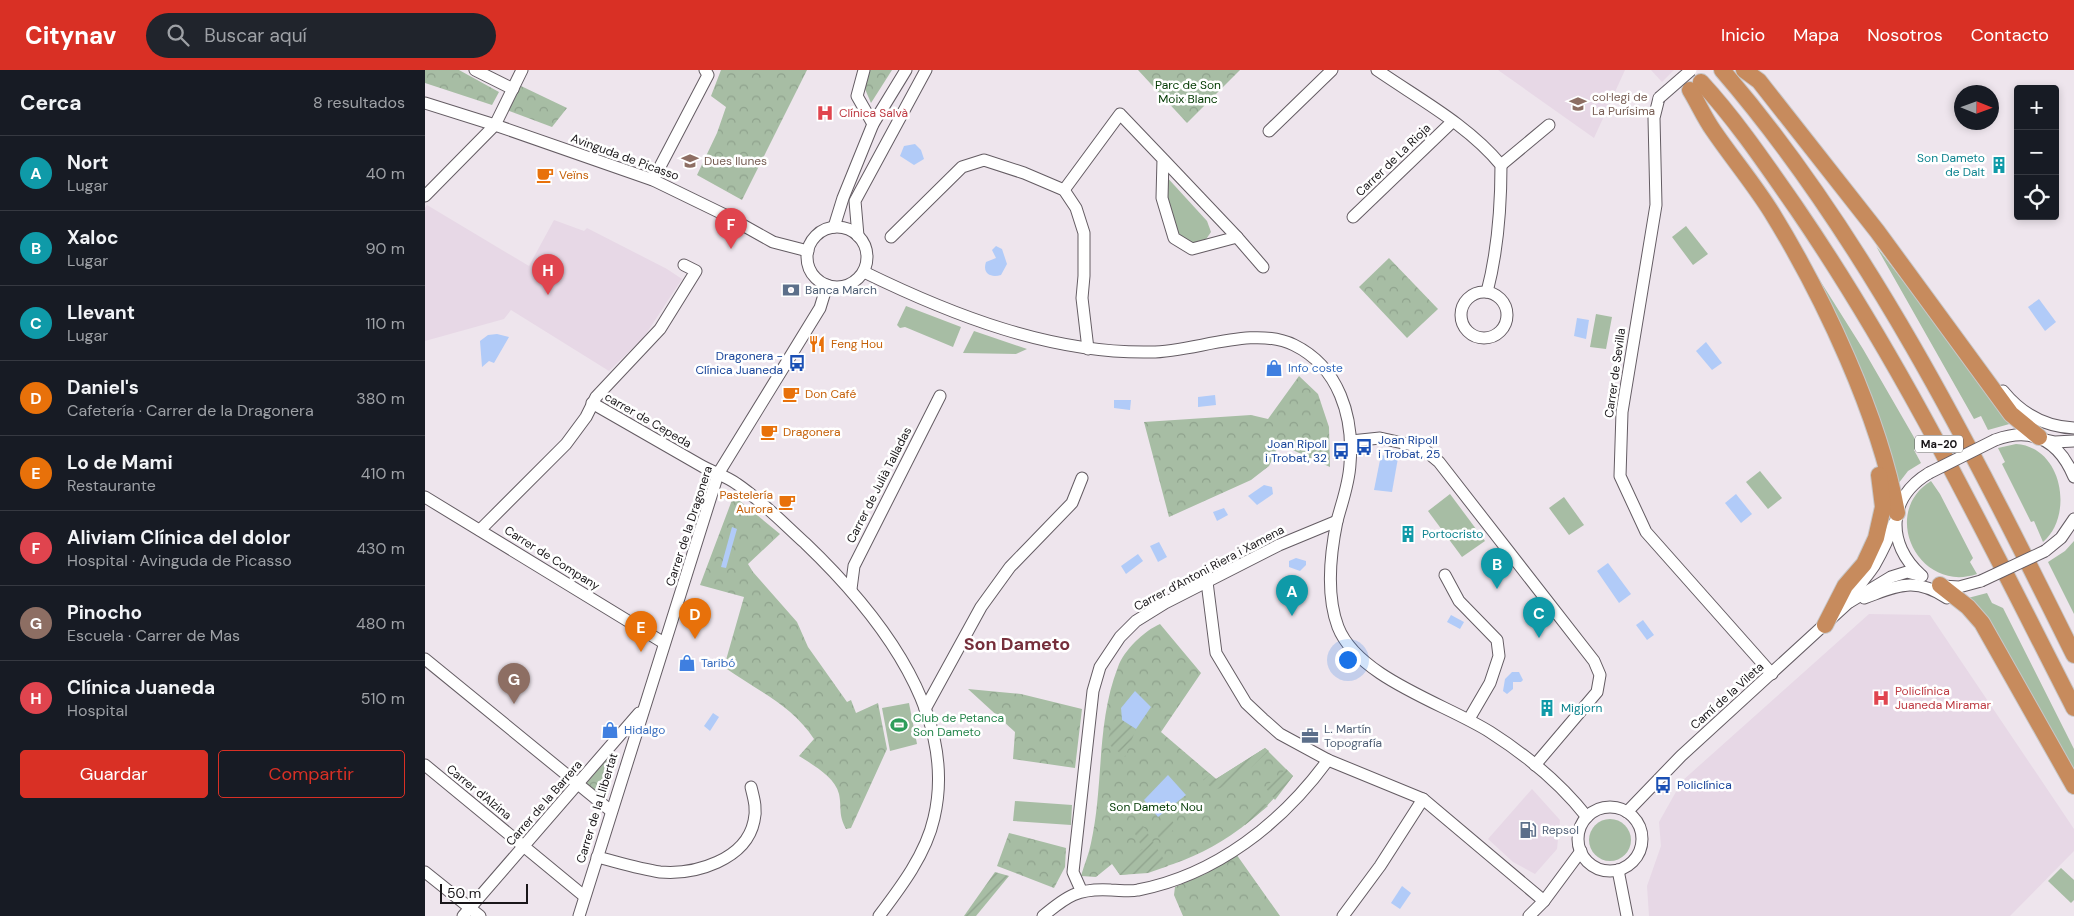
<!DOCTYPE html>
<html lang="es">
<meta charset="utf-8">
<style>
body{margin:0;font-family:"DM Sans",sans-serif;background:#20242c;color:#f1f3f6}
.controls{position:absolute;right:15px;top:15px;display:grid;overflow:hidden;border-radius:5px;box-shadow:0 2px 8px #0003}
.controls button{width:45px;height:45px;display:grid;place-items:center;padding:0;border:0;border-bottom:1px solid #363941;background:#171b24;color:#f1f3f6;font:25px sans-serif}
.compass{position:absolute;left:1529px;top:15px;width:45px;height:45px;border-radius:50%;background:#171b24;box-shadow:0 2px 8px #0003;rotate:91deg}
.scale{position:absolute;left:15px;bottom:12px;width:88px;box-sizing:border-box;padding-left:5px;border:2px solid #191619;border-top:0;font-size:14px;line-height:18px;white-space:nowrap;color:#191619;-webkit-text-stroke:4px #fff;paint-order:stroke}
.you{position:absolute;left:922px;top:589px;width:18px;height:18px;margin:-12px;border:4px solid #fff;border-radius:50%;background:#1a73e8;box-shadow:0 0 0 8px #1a73e833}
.badge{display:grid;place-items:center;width:32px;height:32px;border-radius:50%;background:#d93025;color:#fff;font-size:16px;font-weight:700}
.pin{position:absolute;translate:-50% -41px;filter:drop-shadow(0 1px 2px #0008)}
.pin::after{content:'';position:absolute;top:26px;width:18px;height:15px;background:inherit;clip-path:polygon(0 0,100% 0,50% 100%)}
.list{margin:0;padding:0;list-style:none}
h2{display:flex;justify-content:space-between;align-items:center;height:65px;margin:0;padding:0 20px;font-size:21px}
h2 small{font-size:16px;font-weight:400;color:#9ea1a6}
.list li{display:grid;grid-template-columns:32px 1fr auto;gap:15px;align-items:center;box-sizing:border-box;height:75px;padding:0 20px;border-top:1px solid #363941}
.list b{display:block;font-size:19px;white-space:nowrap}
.list p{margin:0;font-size:16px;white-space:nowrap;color:#9ea1a6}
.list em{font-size:16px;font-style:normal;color:#9ea1a6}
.actions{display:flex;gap:10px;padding:15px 20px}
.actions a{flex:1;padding:11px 0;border:1px solid #d93025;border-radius:5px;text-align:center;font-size:18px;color:#d93025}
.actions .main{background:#d93025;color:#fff}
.icon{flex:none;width:28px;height:28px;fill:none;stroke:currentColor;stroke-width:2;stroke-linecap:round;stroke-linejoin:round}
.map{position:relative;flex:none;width:1649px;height:846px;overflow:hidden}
header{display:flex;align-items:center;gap:30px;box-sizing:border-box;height:70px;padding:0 25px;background:#d93025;color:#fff}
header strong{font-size:24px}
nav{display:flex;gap:28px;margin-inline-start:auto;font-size:18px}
.search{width:350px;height:45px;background:#20242c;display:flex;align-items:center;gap:12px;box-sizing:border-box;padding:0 18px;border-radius:28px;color:#9ea1a6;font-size:19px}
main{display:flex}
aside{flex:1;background:#171b24}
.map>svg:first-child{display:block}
.built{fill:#e7d8e6}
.grass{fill:#a7bda4}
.park{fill:url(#park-crowns)}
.garden{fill:url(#garden-furrows)}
.water{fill:#b1cbf8}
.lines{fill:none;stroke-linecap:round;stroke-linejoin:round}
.minor-casing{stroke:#645c63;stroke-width:13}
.highway-casing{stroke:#c8c7c8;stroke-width:18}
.minor{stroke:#fff;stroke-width:11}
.highway{stroke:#c78b5d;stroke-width:16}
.minor-bridge-casing{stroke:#645c63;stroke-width:13;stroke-linecap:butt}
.minor-bridge{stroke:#fff;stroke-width:11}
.labels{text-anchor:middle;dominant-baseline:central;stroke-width:5;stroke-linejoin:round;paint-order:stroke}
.shield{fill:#fff;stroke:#5e5c5e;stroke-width:1}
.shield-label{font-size:11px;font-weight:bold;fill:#191619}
.park-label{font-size:12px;fill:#013800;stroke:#fff}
.education-label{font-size:12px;fill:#785e54;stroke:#fff;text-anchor:start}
.health-label{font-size:12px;fill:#be3a42;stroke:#fff;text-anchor:start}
.street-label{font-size:12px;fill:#191619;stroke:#fff}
.culture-label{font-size:12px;fill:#0d838f;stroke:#fff;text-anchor:start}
.food-label{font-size:12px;fill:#c56008;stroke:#fff;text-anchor:start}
.service-label{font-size:12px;fill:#4e5e75;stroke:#fff;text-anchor:start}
.transit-label{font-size:12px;fill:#164399;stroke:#fff;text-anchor:end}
.shop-label{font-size:12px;fill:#366cbe;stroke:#fff;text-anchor:start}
.leisure-label{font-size:12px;fill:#27864d;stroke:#fff;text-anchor:start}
.district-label{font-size:18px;font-weight:bold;fill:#762f3b;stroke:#fff}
</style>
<header>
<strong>Citynav</strong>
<div class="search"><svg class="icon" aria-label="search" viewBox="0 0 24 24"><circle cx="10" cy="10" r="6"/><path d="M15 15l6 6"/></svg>Buscar aquí</div>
<nav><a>Inicio</a><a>Mapa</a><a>Nosotros</a><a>Contacto</a></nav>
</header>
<main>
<aside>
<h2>Cerca<small>8 resultados</small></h2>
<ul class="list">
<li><span class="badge" style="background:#0f9aa8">A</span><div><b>Nort</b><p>Lugar</p></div><em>40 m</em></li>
<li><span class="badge" style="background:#0f9aa8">B</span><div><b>Xaloc</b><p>Lugar</p></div><em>90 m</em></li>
<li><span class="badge" style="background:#0f9aa8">C</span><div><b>Llevant</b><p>Lugar</p></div><em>110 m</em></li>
<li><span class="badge" style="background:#e8710a">D</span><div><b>Daniel's</b><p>Cafetería · Carrer de la Dragonera</p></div><em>380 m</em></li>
<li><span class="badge" style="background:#e8710a">E</span><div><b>Lo de Mami</b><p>Restaurante</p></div><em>410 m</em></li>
<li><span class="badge" style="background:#e0444e">F</span><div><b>Aliviam Clínica del dolor</b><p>Hospital · Avinguda de Picasso</p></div><em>430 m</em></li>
<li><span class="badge" style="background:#8d6e63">G</span><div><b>Pinocho</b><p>Escuela · Carrer de Mas</p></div><em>480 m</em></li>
<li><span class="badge" style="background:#e0444e">H</span><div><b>Clínica Juaneda</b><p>Hospital</p></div><em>510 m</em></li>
</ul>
<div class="actions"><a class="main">Guardar</a><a>Compartir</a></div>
</aside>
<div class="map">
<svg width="1649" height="846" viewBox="0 0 1649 846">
<defs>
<pattern id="park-crowns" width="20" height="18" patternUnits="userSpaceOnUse" patternTransform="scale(1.25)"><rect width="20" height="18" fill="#a7bda4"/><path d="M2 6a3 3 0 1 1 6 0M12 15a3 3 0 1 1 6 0" fill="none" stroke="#8fa28d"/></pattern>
<pattern id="garden-furrows" width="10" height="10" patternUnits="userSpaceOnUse" patternTransform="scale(1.25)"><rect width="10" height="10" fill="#a7bda4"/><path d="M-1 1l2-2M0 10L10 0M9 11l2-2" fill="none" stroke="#8fa28d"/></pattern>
</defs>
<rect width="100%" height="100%" fill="#eee5ed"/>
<g class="built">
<path d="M1073,0H1200L1169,68Z"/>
<path d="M1226,0H1249L1237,12Z"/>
<path d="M2,135L104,196L129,150L159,161L162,158L242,199L257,209L219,267L184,301L86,240L79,249L0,271V138Z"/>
<path d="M1444,544L1505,545L1649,759V781L1585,846H1224L1222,816L1236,776L1234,752L1257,711Z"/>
<path d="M1107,719L1135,750L1132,779L1110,804L1088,792L1063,769Z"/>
</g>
<g class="grass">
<path d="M739,104L782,151L786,162L777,175L767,176L751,167L739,128Z"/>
<path d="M1261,156L1283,184L1268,195L1247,167Z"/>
<path d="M1451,176L1588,353L1563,360L1556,346L1549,349Z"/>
<path d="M1389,201L1438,279L1494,376L1489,380L1496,393L1483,401L1473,414Z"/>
<path d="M481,236L536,257L528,277L480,257L475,258L472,255Z"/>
<path d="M1171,244L1187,247L1181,279L1165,277Z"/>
<path d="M549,261L602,279L591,284L538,283Z"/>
<path d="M1591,374C1638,377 1649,446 1618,472L1609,451L1606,452L1577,394L1580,392L1573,378Z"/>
<path d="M1335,401L1357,428L1343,439L1321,412Z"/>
<path d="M1506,411L1515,424L1548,488L1545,492L1552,504C1494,524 1454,443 1506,411Z"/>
<path d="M1025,424L1060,471L1037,487L1003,441Z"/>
<path d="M1139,427L1159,455L1144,465L1124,438Z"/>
<path d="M1649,471V544L1623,492L1640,481Z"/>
<path d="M1562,523L1567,533L1578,538L1649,679V704L1543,528Z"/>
<path d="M484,633L492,674L465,681L457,638Z"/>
<path d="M590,731L647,735L646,755L588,751Z"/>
<circle cx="1185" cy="770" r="21"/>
<path d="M1636,798L1649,810V830L1646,833L1623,811Z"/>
</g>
<g class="park">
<path d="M0,0H34L74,22L67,35L0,13Z"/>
<path d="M296,0H382L317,130L272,105L292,63L301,37L286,26Z"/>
<path d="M445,0H467L446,33L440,19Z"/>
<path d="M713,0H815L762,53Z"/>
<path d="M96,16L142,38L127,57L82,40Z"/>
<path d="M964,188L1013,239L982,268L934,217Z"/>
<path d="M874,306L893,324L904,357L905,397L861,377H853L844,396L826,410L744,447L719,352L826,345L843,349Z"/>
<path d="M307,430L315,431L355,464L323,494L328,502L372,552L383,577L422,632L426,630L431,643L453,633L462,679L426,758L421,759C413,744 417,739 414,724C410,707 388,695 374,686L389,669C367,635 331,620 299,597L319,527L275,515Z"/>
<path d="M735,554L776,603L736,662L791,709L840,678L868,706C826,761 765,799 695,805L687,794L671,807L656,806C659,795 664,784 666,773C679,715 671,653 693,597C699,580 719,561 735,554Z"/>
<path d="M543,619L596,624L657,639L650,698L588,689L590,662Z"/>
<path d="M186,684L190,687L177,731L159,716Z"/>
<path d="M584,763L641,778L640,797L629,818L572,796Z"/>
<path d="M809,781L855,846H758L749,825L750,817L780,804Z"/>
</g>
<g class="garden">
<path d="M689,649L697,650L711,659L700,687L682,673Z"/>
<path d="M840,678L844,681C828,695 810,715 789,720L778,710L785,704L791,709Z"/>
<path d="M861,699L868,706L850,730L840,717Z"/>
<path d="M839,733L843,736L820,755L816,752Z"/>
<path d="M747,750L751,758L735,770L731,762Z"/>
<path d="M715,751L743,796L723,803L695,805L691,799L718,779L708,760Z"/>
<path d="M570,802L584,806L551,846H539Z"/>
</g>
<g class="water">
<path d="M490,74L496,80L499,89L489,95L475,86L479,76Z"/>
<path d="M571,176L577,179L582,194L576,205C566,208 557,204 561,192L571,188L567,180Z"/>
<path d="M1614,229L1631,252L1620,261L1603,237Z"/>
<path d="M1152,248L1164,250L1161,269L1149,266Z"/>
<path d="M72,264L84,267L69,293L64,291L57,297L55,271L63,265Z"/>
<path d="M1281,272L1297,293L1287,300L1271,281Z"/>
<path d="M790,325L791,335L773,337V327Z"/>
<path d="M689,330H706L705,340L689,338Z"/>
<path d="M956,385L973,388L967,422L949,420Z"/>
<path d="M839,415L847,417L848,424L832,435L823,426Z"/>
<path d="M1311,424L1327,444L1316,453L1300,433Z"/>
<path d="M799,438L803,445L792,451L788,442Z"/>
<path d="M307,457L312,459L301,498L296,497Z"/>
<path d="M734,472L742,487L733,492L725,476Z"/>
<path d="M713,484L718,491L701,504L696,496Z"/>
<path d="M871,488L881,491V495L875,501L864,497V491Z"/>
<path d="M1183,493L1206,524L1194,533L1172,501Z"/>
<path d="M1026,545L1039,552L1035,559L1022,552Z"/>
<path d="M1218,550L1229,565L1222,570L1211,555Z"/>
<path d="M1087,602H1094L1098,610L1096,612H1088V619L1082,624L1078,621L1080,609Z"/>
<path d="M710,621L726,637L711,659L697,650L696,638Z"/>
<path d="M288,643L294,647L285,661L279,656Z"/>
<path d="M743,705L761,725L733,747L719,730Z"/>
<path d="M977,816L986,823L975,839L966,833Z"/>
</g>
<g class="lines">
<g class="minor-casing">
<g id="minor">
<path d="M50,0L88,19"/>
<path d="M439,0L432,26L448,54"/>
<path d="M952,0C994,29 1043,55 1076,95C1076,138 1073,180 1062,222"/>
<path d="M1234,28L1229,48L1231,135L1197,342L1195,406L1221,462L1347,604"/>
<path d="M0,33L70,55L228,110L298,144L348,172L383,181"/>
<path d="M844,61L907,0"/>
<path d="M1076,95L1124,55"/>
<path d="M228,110L283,5L280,0"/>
<path d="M639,120L695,44L738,89L737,128L749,168L767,179L812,167L738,89"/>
<path d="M0,126L70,55L97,0"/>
<path d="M928,147L1027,52"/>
<path d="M409,157L418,128L448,54L481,0"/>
<circle cx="412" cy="187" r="30"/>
<path d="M433,166L430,131L501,0"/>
<path d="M466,167L537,97L559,90L599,103L639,120L651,138L659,163V206L657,228L663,279"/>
<path d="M812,167L838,197"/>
<path d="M439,202C527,245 626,284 726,282C770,282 828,255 869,275C914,297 929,347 925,394C924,414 917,432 912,451C905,485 901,525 913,557C933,608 1021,634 1065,662C1101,685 1136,714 1162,747"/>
<circle cx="1059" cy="245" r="23"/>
<path d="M1578,321C1596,343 1620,357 1649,358"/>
<path d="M167,333C203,354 239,374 275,395C287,402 301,406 312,414C337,431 358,453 380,473C451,541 534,642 509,748C501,784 476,817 454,846"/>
<path d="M1570,370C1608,356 1634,371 1649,407"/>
<path d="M1621,370L1630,372L1649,371"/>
<path d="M926,371L955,368L996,377L1014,392L1169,591L1175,605L1172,622L1110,695"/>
<path d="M0,427L239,573"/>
<path d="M55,460L141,374L161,347L171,327L235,259L271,201L259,195"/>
<path d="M1620,481L1636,468L1649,449"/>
<path d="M1020,505L1034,531L1072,570L1074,586L1065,613L1044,649"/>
<path d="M1496,505C1461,474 1462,428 1504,403"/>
<path d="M782,512L791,583L821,633L838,649L855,664L903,690L998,729L1119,831"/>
<path d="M1517,516L1534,517L1556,511"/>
<path d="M426,519L429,496L515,326"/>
<path d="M1439,528C1473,516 1489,506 1522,528"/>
<path d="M1424,532C1431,518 1441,508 1449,496C1457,482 1464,468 1469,453"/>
<path d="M0,589L186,741"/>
<path d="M500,639L556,537L585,497L647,433L657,408"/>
<path d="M0,695L159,826"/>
<circle cx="1185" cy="769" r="32"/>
<path d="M1202,742L1256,686L1423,533L1466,507L1482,502L1497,506"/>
<path d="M172,787C192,792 214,799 235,802C270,805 321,790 329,751C332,739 329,729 326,717"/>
<path d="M1193,800L1202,846"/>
<path d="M0,802L55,846"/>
<path d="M656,820L648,802L668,621L675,597L695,567L711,551L740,533L854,475L912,451"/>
<path d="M38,846L214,643"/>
<path d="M154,846L293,404L395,238L402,215"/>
<path d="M618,846C642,826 653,818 686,820C694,820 704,822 713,820C791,805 857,753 903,690"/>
<path d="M918,846L955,796L998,729"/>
<path d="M1104,846L1119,831L1156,781"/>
</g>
</g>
<g class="highway-casing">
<g id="highway">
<path d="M1297,0C1443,169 1550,386 1649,585"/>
<path d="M1319,0L1334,11L1452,161L1586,344L1614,367"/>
<path d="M1276,12C1312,51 1342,96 1372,139C1480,297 1562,468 1649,638"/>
<path d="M1265,20C1273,33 1279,47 1288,60C1307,88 1329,114 1347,143C1398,226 1455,347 1472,443"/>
<path d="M1515,515L1543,537L1557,553L1649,716"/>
<path d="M1400,555L1420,516L1439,494L1451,468L1458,437L1454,405"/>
</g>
</g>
<use href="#minor" class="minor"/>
<use href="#highway" class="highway"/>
<g class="minor-bridge-casing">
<g id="minor-bridge">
<path d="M1234,28L1266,0"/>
<path d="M1504,403L1570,370"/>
<path d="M1556,511L1620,481"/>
</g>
</g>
<use href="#minor-bridge" class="minor-bridge"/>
</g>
<defs>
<g id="school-bare" transform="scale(1.35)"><path d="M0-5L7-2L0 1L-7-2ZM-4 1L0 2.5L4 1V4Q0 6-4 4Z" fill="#8d6e63" stroke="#fff" stroke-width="2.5" paint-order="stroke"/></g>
<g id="hospital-bare" transform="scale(1.35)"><path d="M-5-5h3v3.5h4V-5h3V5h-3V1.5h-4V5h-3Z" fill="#e0444e" stroke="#fff" stroke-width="2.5" paint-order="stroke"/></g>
<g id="building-bare" transform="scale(1.35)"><path d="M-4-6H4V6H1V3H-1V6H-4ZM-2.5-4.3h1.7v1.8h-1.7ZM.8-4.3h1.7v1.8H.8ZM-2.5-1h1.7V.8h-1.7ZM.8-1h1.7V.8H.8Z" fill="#0f9aa8" stroke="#fff" stroke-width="2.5" paint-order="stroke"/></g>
<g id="cafe-bare" transform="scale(1.35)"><path d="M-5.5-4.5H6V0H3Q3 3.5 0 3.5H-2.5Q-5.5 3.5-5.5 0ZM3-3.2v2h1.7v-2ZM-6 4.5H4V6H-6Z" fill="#e8710a" stroke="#fff" stroke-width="2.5" paint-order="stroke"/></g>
<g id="bank-bare" transform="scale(1.35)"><path d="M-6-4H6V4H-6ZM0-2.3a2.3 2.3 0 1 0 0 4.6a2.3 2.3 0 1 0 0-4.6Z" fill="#5c6f8a" stroke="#fff" stroke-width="2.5" paint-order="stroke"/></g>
<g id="restaurant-bare" transform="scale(1.35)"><path d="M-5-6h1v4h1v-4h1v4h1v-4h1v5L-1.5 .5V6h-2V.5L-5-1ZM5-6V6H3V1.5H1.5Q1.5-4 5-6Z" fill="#e8710a" stroke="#fff" stroke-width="2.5" paint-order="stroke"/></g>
<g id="bus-bare" transform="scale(1.35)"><path d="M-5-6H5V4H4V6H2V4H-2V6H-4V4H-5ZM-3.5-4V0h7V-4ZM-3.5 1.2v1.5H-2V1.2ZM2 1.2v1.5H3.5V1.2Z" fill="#1a4fb4" stroke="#fff" stroke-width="2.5" paint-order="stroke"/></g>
<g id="shop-bare" transform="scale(1.35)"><path d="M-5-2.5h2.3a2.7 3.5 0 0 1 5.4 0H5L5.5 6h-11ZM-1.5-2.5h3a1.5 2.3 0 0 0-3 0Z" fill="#3f7fe0" stroke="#fff" stroke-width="2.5" paint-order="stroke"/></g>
<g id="stadium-bare" transform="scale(1.35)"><path d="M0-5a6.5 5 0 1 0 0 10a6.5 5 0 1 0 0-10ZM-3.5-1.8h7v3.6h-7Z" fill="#2e9e5b" stroke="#fff" stroke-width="2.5" paint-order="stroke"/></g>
<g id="office-bare" transform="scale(1.35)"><path d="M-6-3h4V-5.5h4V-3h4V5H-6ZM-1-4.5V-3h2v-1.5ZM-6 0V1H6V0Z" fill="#5c6f8a" stroke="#fff" stroke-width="2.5" paint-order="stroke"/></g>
<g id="fuel-bare" transform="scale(1.35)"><path d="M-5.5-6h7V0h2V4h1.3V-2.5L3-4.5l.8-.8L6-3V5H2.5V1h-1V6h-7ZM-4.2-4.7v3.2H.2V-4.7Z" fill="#5c6f8a" stroke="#fff" stroke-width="2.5" paint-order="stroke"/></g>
</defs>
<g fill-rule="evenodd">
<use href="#school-bare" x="1153" y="34"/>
<use href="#hospital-bare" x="400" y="43"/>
<use href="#school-bare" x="265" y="91"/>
<use href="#building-bare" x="1574" y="95"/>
<use href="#cafe-bare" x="120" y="105"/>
<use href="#bank-bare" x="366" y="220"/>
<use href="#restaurant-bare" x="392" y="274"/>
<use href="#bus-bare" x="372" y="293"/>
<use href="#shop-bare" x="849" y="298"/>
<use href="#cafe-bare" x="366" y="324"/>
<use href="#cafe-bare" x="344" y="362"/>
<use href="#bus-bare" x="939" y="377"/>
<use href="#bus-bare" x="916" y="381"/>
<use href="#cafe-bare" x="362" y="432"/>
<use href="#building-bare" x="983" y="464"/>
<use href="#shop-bare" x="262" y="593"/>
<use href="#hospital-bare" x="1456" y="628"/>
<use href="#building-bare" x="1122" y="638"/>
<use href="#stadium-bare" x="474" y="655"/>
<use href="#shop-bare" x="185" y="660"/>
<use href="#office-bare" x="885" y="666"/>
<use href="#bus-bare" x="1238" y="715"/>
<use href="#fuel-bare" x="1103" y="760"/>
</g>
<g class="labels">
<rect class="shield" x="1490" y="365.5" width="48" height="17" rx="4"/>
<g class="shield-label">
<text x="1514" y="374">Ma-20</text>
</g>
<g class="park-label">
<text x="763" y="15">Parc de Son<tspan x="763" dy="14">Moix Blanc</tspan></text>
<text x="731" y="737">Son Dameto Nou</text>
</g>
<g class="education-label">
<text x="1167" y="27">col·legi de<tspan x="1167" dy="14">La Purísima</tspan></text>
<text x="279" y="91">Dues llunes</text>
</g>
<g class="health-label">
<text x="414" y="43">Clínica Salvà</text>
<text x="1470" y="621">Policlínica<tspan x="1470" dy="14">Juaneda Miramar</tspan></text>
</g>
<g class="street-label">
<text transform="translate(200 87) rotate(20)">Avinguda de Picasso</text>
<text transform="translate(968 90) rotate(-44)">Carrer de La Rioja</text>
<text transform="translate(1190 303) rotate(-82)">Carrer de Sevilla</text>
<text transform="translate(223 350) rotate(30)">carrer de Cepeda</text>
<text transform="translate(454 415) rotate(-63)">Carrer de Julià Talladas</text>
<text transform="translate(264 456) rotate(-72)">Carrer de la Dragonera</text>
<text transform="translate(127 488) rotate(32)">Carrer de Company</text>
<text transform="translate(784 498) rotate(-28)">Carrer d'Antoni Riera i Xamena</text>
<text transform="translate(1302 626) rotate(-42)">Camí de la Vileta</text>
<text transform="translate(54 722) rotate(39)">Carrer d'Alzina</text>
<text transform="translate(119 733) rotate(-49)">Carrer de la Barrera</text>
<text transform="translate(172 738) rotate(-73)">Carrer de la Llibertat</text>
</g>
<g class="culture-label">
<text x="1560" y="88" text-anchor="end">Son Dameto<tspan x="1560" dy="14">de Dalt</tspan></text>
<text x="997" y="464">Portocristo</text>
<text x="1136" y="638">Migjorn</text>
</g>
<g class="food-label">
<text x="134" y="105">Veïns</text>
<text x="406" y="274">Feng Hou</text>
<text x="380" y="324">Don Café</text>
<text x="358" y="362">Dragonera</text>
<text x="348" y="425" text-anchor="end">Pastelería<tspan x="348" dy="14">Aurora</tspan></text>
</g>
<g class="service-label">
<text x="380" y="220">Banca March</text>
<text x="899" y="659">L. Martín<tspan x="899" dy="14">Topografía</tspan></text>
<text x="1117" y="760">Repsol</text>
</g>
<g class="transit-label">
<text x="358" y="286">Dragonera -<tspan x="358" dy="14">Clínica Juaneda</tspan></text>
<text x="953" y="370" text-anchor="start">Joan Ripoll<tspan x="953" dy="14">i Trobat, 25</tspan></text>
<text x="902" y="374">Joan Ripoll<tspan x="902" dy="14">i Trobat, 32</tspan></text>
<text x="1252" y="715" text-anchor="start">Policlínica</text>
</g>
<g class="shop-label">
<text x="863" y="298">Info coste</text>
<text x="276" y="593">Taribó</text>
<text x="199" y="660">Hidalgo</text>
</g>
<g class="leisure-label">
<text x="488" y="648">Club de Petanca<tspan x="488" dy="14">Son Dameto</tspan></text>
</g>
<g class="district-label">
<text x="592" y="574">Son Dameto</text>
</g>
</g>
</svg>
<div class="controls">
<button>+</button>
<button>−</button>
<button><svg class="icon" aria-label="locate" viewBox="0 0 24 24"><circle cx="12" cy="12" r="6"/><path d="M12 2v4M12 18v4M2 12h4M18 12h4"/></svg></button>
</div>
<svg class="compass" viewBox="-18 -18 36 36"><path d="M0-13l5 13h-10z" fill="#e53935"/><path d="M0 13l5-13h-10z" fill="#9ea1a6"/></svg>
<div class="scale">50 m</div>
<div class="you"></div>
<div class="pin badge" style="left:867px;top:546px;background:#0f9aa8">A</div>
<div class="pin badge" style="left:1072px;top:519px;background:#0f9aa8">B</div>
<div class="pin badge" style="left:1114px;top:568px;background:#0f9aa8">C</div>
<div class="pin badge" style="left:270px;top:569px;background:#e8710a">D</div>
<div class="pin badge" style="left:216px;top:582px;background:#e8710a">E</div>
<div class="pin badge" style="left:306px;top:179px;background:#e0444e">F</div>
<div class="pin badge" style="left:89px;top:634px;background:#8d6e63">G</div>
<div class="pin badge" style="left:123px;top:225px;background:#e0444e">H</div>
</div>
</main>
